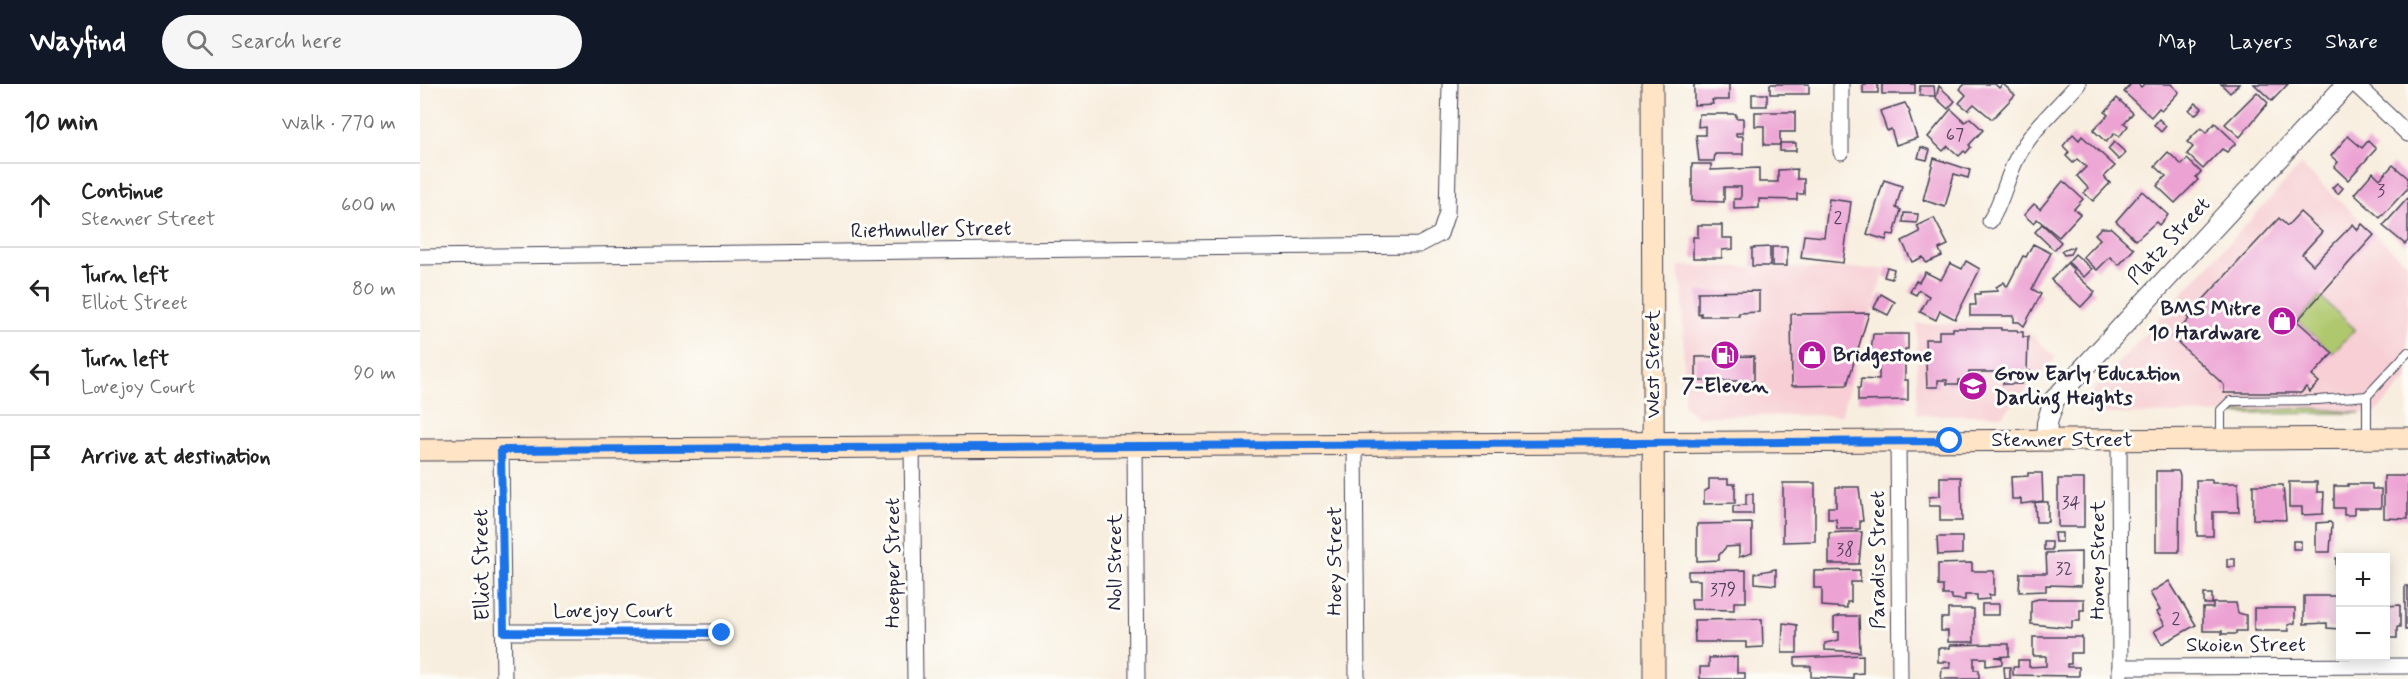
<!DOCTYPE html>
<meta charset="utf-8">
<style>
body{margin:0;font-family:Mynerve,sans-serif;background:#f6f6f6;color:#222}
.controls{position:absolute;right:18px;bottom:18px;display:grid;overflow:hidden;border-radius:0px;box-shadow:0 3px 15px #0003}
.controls button{width:54px;height:54px;display:grid;place-items:center;padding:0;border:0;border-bottom:2px solid #e0e0e0;background:#fff;color:#222;font:30px sans-serif}
.stop{position:absolute;width:18px;height:18px;margin:-14px;border:4px solid #1a73e8;border-radius:50%;background:#fff}
.stop.end{background:#1a73e8;border-color:#fff;box-shadow:0 2px 6px #0008}
.list{margin:0;padding:0;list-style:none}
h2{display:flex;justify-content:space-between;align-items:center;height:78px;margin:0;padding:0 24px;font-size:26px}
h2 small{font-size:20px;font-weight:400;color:#767676}
.list li{display:grid;grid-template-columns:39px 1fr auto;gap:18px;align-items:center;box-sizing:border-box;height:84px;padding:0 24px;border-top:2px solid #e0e0e0}
.list b{display:block;font-size:22px;white-space:nowrap}
.list p{margin:0;font-size:20px;white-space:nowrap;color:#767676}
.list em{font-size:20px;font-style:normal;color:#767676}
.icon{flex:none;width:33px;height:33px;fill:none;stroke:currentColor;stroke-width:2;stroke-linecap:round;stroke-linejoin:round}
.map{position:relative;flex:none;width:1988px;height:595px;overflow:hidden}
header{display:flex;align-items:center;gap:36px;box-sizing:border-box;height:84px;padding:0 30px;background:#111827;color:#fff}
header strong{font-size:28px}
nav{display:flex;gap:33px;margin-inline-start:auto;font-size:21px}
.search{width:420px;height:54px;background:#f6f6f6;display:flex;align-items:center;gap:15px;box-sizing:border-box;padding:0 21px;border-radius:33px;color:#767676;font-size:22px}
main{display:flex}
aside{flex:1;background:#fff}
.map>svg:first-child{display:block}
.built{fill:#f7cfd4}
.green{fill:#afc86d;stroke:#687554;stroke-width:1.5}
.building{fill:#eca2d3}
.lines{fill:none;stroke-linecap:round;stroke-linejoin:round}
.service-casing{stroke:#424154;stroke-width:10}
.minor-casing{stroke:#424154;stroke-width:17}
.tertiary-casing{stroke:#424154;stroke-width:22}
.secondary-casing{stroke:#424154;stroke-width:23}
.service{stroke:#fff;stroke-width:8}
.minor{stroke:#fff;stroke-width:15}
.tertiary{stroke:#fff;stroke-width:20}
.secondary{stroke:#ffe4c6;stroke-width:21}
.route{stroke:#1a73e8;stroke-width:8}
.labels{text-anchor:middle;dominant-baseline:central;stroke-width:6;stroke-linejoin:round;paint-order:stroke}
.number-label{font-size:18px;fill:#544261}
.street-label{font-size:21px;fill:#22223b;stroke:#fdfcf7}
.poi-label{font-size:21px;font-weight:bold;fill:#22223b;stroke:#fdfcf7;text-anchor:start}
</style>
<header>
<strong>Wayfind</strong>
<div class="search"><svg class="icon" aria-label="search" viewBox="0 0 24 24"><circle cx="10" cy="10" r="6"/><path d="M15 15l6 6"/></svg>Search here</div>
<nav><a>Map</a><a>Layers</a><a>Share</a></nav>
</header>
<main>
<aside>
<h2>10 min<small>Walk · 770 m</small></h2>
<ul class="list">
<li><svg class="icon" aria-label="ahead" viewBox="0 0 24 24"><path d="M12 20V5M6 11l6-6 6 6"/></svg><div><b>Continue</b><p>Stenner Street</p></div><em>600 m</em></li>
<li><svg class="icon" aria-label="left" viewBox="0 0 24 24"><path d="M17 20v-9H6M10 6l-5 5 5 5"/></svg><div><b>Turn left</b><p>Elliot Street</p></div><em>80 m</em></li>
<li><svg class="icon" aria-label="left" viewBox="0 0 24 24"><path d="M17 20v-9H6M10 6l-5 5 5 5"/></svg><div><b>Turn left</b><p>Lovejoy Court</p></div><em>90 m</em></li>
<li><svg class="icon" aria-label="arrive" viewBox="0 0 24 24"><path d="M6 21V4h12l-3 4 3 4H6"/></svg><div><b>Arrive at destination</b></div></li>
</ul>
</aside>
<div class="map">
<svg width="1988" height="595" viewBox="0 0 1988 595">
<rect width="100%" height="100%" fill="#fdfcf7"/>
<filter id="ink" filterUnits="userSpaceOnUse"><feTurbulence type="fractalNoise" baseFrequency=".0167" numOctaves="2"/><feDisplacementMap in="SourceGraphic" scale="12" xChannelSelector="R" yChannelSelector="G"/><feConvolveMatrix kernelMatrix="1 2 1 2 8 2 1 2 1" color-interpolation-filters="sRGB"/></filter>
<filter id="wash" filterUnits="userSpaceOnUse"><feTurbulence type="fractalNoise" baseFrequency=".008" numOctaves="4" result="noise"/><feDisplacementMap in="SourceGraphic" scale="24" xChannelSelector="R" yChannelSelector="G"/><feGaussianBlur stdDeviation="1.35" result="paint"/><feColorMatrix in="noise" values="0 0 0 0 0 0 0 0 0 0 0 0 0 0 0 0 0 1.4 0 .05"/><feComposite in="paint" operator="in"/></filter>
<g filter="url(#wash)">
<rect width="100%" height="100%" fill="#f8eedf"/>
<g class="built">
<path d="M1881,81L1988,180V294L1955,329L1672,330L1666,327L1663,321L1665,315Z"/>
<path d="M1258,182L1465,185L1421,331L1276,332L1264,321L1263,214Z"/>
<path d="M1599,239L1636,274L1583,331H1497V240Z"/>
</g>
<g class="green">
<path d="M1900,213L1935,245L1913,269L1877,237Z"/>
<path d="M1890,324L1940,329L1811,330V328Z"/>
</g>
<g id="blocks">
<g class="building">
<path d="M1274,0H1309V16H1292L1293,20L1274,21Z"/>
<rect x="1350" y="0" width="39" height="10"/>
<rect x="1443" y="0" width="15" height="9"/>
<rect x="1462" y="0" width="33" height="10"/>
<path d="M1545,0H1575L1579,4L1583,0L1595,11L1572,35L1554,20L1548,26L1539,19L1546,11L1540,5Z"/>
<path d="M1711,0H1718L1721,3L1724,0H1751L1759,8L1742,26L1739,24L1731,33L1704,8Z"/>
<path d="M1801,0H1819L1810,9Z"/>
<path d="M1834,0H1868L1852,17Z"/>
<path d="M1500,2H1514L1515,12H1500Z"/>
<path d="M1519,2L1535,17L1528,25L1516,14Z"/>
<path d="M1837,8L1848,19L1820,53L1805,40Z"/>
<rect x="1332" y="10" width="15" height="12"/>
<path d="M1697,14L1713,29L1704,39L1708,42L1699,53L1695,49L1686,58L1673,46L1688,31L1685,28Z"/>
<path d="M1485,19L1490,28L1489,29L1497,54L1476,61L1471,45L1467,47L1460,27Z"/>
<path d="M1776,19L1782,24L1775,31L1769,26Z"/>
<path d="M1531,25L1545,38L1550,34L1563,46L1549,61L1551,63L1546,69L1544,67L1539,72L1528,62L1523,67L1508,53Z"/>
<path d="M1335,28H1375V48H1360V61H1344V42H1335Z"/>
<path d="M1279,30H1316V34H1323V49H1316V52H1323V70H1295L1294,77H1279L1276,51H1285V42L1278,43Z"/>
<path d="M1739,35L1746,42L1741,48L1734,41Z"/>
<path d="M1795,39L1816,59L1807,68L1802,65L1783,85L1767,70L1773,63L1767,58L1781,44L1786,49Z"/>
<path d="M1653,50L1659,56L1662,52L1695,82L1684,93L1690,99L1673,117L1664,109L1668,104L1657,92L1666,83L1657,75L1653,79L1646,72L1649,68L1643,62Z"/>
<path d="M1928,52L1942,64L1948,57L1956,65L1928,96L1914,83L1918,78L1911,72Z"/>
<path d="M1694,58L1706,69L1699,76L1688,65Z"/>
<rect x="1360" y="59" width="16" height="8"/>
<path d="M1501,63L1510,66L1507,76L1498,74Z"/>
<path d="M1748,68L1762,81L1767,75L1781,88L1776,93L1778,96L1755,119L1737,102L1746,92L1735,82Z"/>
<path d="M1514,74L1550,86L1548,94L1534,90L1525,123L1503,116Z"/>
<path d="M1272,80H1291V86L1339,84V98H1358V86L1377,85V95H1384V110H1377V116L1339,115V124L1314,125V115H1321V103H1304V118L1272,117Z"/>
<path d="M1973,81L1988,94V104L1960,134L1934,110L1953,88L1960,95Z"/>
<path d="M1464,96L1482,102L1476,124L1481,126L1474,151L1468,150L1466,156L1447,150Z"/>
<path d="M1643,97L1663,115L1654,125L1660,130L1639,153L1617,135L1613,139L1604,131L1614,120L1620,125Z"/>
<path d="M1917,99L1923,104L1918,110L1912,104Z"/>
<path d="M1722,107L1748,131L1739,141L1736,138L1716,156L1696,137Z"/>
<path d="M1988,114V157L1985,160L1963,142Z"/>
<path d="M1409,115L1431,118L1423,179L1381,174L1384,151L1404,153Z"/>
<path d="M1880,128L1902,148L1882,170L1893,181L1933,140L1938,146L1942,140L1954,151L1877,237L1913,269L1892,292L1899,298L1890,308L1886,303L1881,309H1804V301L1752,253L1769,235L1767,233L1859,134L1867,142Z"/>
<path d="M1484,129L1498,130L1497,139L1483,138Z"/>
<path d="M1514,134L1528,161L1519,165L1522,172L1506,179L1503,173L1492,178L1482,157L1500,148L1497,142Z"/>
<path d="M1622,140L1641,158L1634,166L1615,148Z"/>
<path d="M1278,141H1302V154H1313V165L1302,166V174H1273V153H1278Z"/>
<path d="M1681,144H1691L1714,165L1699,181L1690,173L1677,186L1663,173L1680,155L1675,150Z"/>
<path d="M1613,160L1631,169L1612,205L1621,210L1604,242L1599,238H1594V232H1550V221H1556L1555,210H1560V208L1578,207L1576,203L1584,198L1587,203L1603,172L1606,173Z"/>
<path d="M1350,163V182H1332V164Z"/>
<rect x="1352" y="163" width="15" height="19"/>
<path d="M1654,163L1650,170L1644,171L1641,167Z"/>
<path d="M1655,170L1672,185L1664,193L1648,178Z"/>
<path d="M1546,177L1560,185L1535,235L1520,227L1516,236L1500,228L1509,212L1499,206L1496,211L1490,208L1496,197L1499,198L1505,188L1521,196L1530,179L1542,185Z"/>
<path d="M1647,179L1654,186L1653,188L1675,208L1661,223L1631,196Z"/>
<path d="M1467,183L1474,185L1472,195L1464,193Z"/>
<path d="M1339,207V228L1319,229V232H1281V229L1278,230V208Z"/>
<path d="M1461,210L1475,218L1468,231L1454,224Z"/>
<path d="M1449,229L1427,301L1372,302L1371,230Z"/>
<path d="M1533,244H1581V246H1597L1598,248H1603V253H1608L1607,290L1610,287L1614,291L1610,296L1605,292L1607,290H1603L1601,300H1583V288H1549L1547,296H1539V300H1527V296H1518V303H1507L1505,255H1519V247H1533Z"/>
<path d="M1453,250H1488V265H1485V296H1488V316L1438,317V304H1440L1441,295L1459,296V276H1450Z"/>
<path d="M1334,272V297H1276V273Z"/>
<path d="M1736,387H1758L1760,391L1759,468H1736Z"/>
<path d="M1608,389H1622L1623,417L1601,420V415H1592L1591,393L1608,392Z"/>
<path d="M1964,392H1988V435L1964,434Z"/>
<path d="M1520,393H1541L1542,437H1520V422H1509V413L1520,412Z"/>
<path d="M1289,395H1308V400H1315V419L1284,420V407L1289,405Z"/>
<rect x="1638" y="395" width="26" height="48"/>
<path d="M1776,396H1792V399H1818L1819,428H1793V452H1777Z"/>
<path d="M1869,398H1897V408H1904L1903,430L1882,431V423H1869Z"/>
<path d="M1363,399H1395V457L1363,458Z"/>
<path d="M1928,400H1952V405H1961V424H1934V431H1924V424H1914V402H1928Z"/>
<path d="M1833,401H1863L1866,436L1833,435Z"/>
<path d="M1416,403H1439L1443,437H1440V445H1417L1416,435H1408V423H1416Z"/>
<path d="M1326,410H1333V430H1313V422L1326,421Z"/>
<path d="M1615,418H1628V438H1616Z"/>
<path d="M1910,438L1912,440L1910,468H1896V439Z"/>
<path d="M1332,439V469L1319,473V462L1306,463L1299,471V476L1277,477V440Z"/>
<path d="M1424,448H1442L1439,480H1409V449Z"/>
<path d="M1634,449H1642V458H1635Z"/>
<path d="M1517,453H1542V470L1518,471Z"/>
<rect x="1873" y="457" width="8" height="8"/>
<rect x="1624" y="458" width="8" height="8"/>
<path d="M1661,468V502L1626,501V507L1599,508L1600,489H1627L1626,469Z"/>
<rect x="1916" y="474" width="4" height="18"/>
<rect x="1807" y="475" width="8" height="8"/>
<path d="M1552,479V487H1574V511H1569V515L1557,516V511H1545V516L1532,515V511H1523V502H1518V480Z"/>
<path d="M1356,485V501L1335,499V489Z"/>
<path d="M1326,486V518H1314V526L1272,525L1271,515H1280V496H1268V487Z"/>
<path d="M1440,486V498H1431V518H1427V524L1402,522V504H1394V487Z"/>
<path d="M1749,497L1776,541L1742,560L1734,547L1745,541L1737,528L1740,526L1730,509Z"/>
<rect x="1985" y="502" width="3" height="44"/>
<rect x="1784" y="510" width="8" height="10"/>
<path d="M1884,512H1920V545L1907,544V539L1884,540Z"/>
<path d="M1618,515H1664V526H1660V537H1652V544L1611,540V517Z"/>
<path d="M1793,519H1816L1818,529L1826,531V547H1816V550H1802V547H1783V524H1793Z"/>
<rect x="1562" y="520" width="17" height="11"/>
<path d="M1980,521V543H1977V554H1969V544H1966V522Z"/>
<path d="M1834,524H1875V539L1868,541L1869,547H1834Z"/>
<path d="M1528,525H1554V558H1528V547H1521V534H1528Z"/>
<path d="M1419,532H1439L1440,568L1405,566V559L1419,556V548H1414V534Z"/>
<path d="M1342,535L1343,563L1326,564V558H1275L1274,536Z"/>
<path d="M1363,539L1377,541V569H1362Z"/>
<path d="M1613,553H1662V569H1651V580H1647V583H1659V592L1593,591V583H1598V576H1609V583L1626,582V572H1613Z"/>
<path d="M1574,560H1589V572L1574,573L1582,574V580L1566,582V574H1554V586H1559V595H1521L1522,584H1530V578H1518V564H1530V561Z"/>
<path d="M1443,571V589L1433,590V595L1391,593V582H1375V574Z"/>
<path d="M1317,573V589H1325V595H1280V583H1289V574Z"/>
<path d="M1584,583H1590V595H1585Z"/>
</g>
</g>
</g>
<g filter="url(#ink)">
<use href="#blocks" fill-opacity="0" stroke="#424154" stroke-width="1.5"/>
<g class="lines">
<g class="service-casing">
<g id="service">
<path d="M1947,353V312L1988,268"/>
<path d="M1801,354V326L1810,317L1898,316L1947,312"/>
</g>
</g>
<g class="minor-casing">
<g id="minor">
<path d="M1421,0V68"/>
<path d="M1935,0L1988,50"/>
<path d="M1570,137C1583,117 1586,94 1598,72C1612,45 1638,23 1658,0"/>
<path d="M0,173L999,161L1020,150L1027,129L1030,0"/>
<path d="M1699,356L1700,595"/>
<path d="M1478,357L1480,595"/>
<path d="M935,359L937,595"/>
<path d="M715,362L717,595"/>
<path d="M492,363L495,595"/>
<path d="M81,366L84,595"/>
<path d="M84,548H302"/>
<path d="M1700,583L1988,582"/>
</g>
</g>
<g class="tertiary-casing">
<path id="tertiary" d="M1626,356L1627,339L1634,316L1927,0"/>
</g>
<g class="secondary-casing">
<g id="secondary">
<path d="M1232,0L1234,595"/>
<path d="M0,366L1988,354"/>
</g>
</g>
<use href="#service" class="service"/>
<use href="#minor" class="minor"/>
<use href="#tertiary" class="tertiary"/>
<use href="#secondary" class="secondary"/>
</g>
</g>
<g class="lines" filter="url(#ink)">
<path class="route" d="M302,549L84,548L81,366L1530,357"/>
</g>
<defs>
<g id="shop-disc" transform="scale(1.5)"><circle r="9.5" fill="#b5179e" stroke="#fdfcf7"/><path d="M-5-2.5h2.3a2.7 3.5 0 0 1 5.4 0H5L5.5 6h-11ZM-1.5-2.5h3a1.5 2.3 0 0 0-3 0Z" fill="#fff"/></g>
<g id="fuel-disc" transform="scale(1.5)"><circle r="9.5" fill="#b5179e" stroke="#fdfcf7"/><path d="M-5.5-6h7V0h2V4h1.3V-2.5L3-4.5l.8-.8L6-3V5H2.5V1h-1V6h-7ZM-4.2-4.7v3.2H.2V-4.7Z" fill="#fff"/></g>
<g id="school-disc" transform="scale(1.5)"><circle r="9.5" fill="#b5179e" stroke="#fdfcf7"/><path d="M0-5L7-2L0 1L-7-2ZM-4 1L0 2.5L4 1V4Q0 6-4 4Z" fill="#fff"/></g>
</defs>
<g fill-rule="evenodd">
<use href="#shop-disc" x="1862" y="237"/>
<use href="#fuel-disc" x="1305" y="271"/>
<use href="#shop-disc" x="1392" y="271"/>
<use href="#school-disc" x="1553" y="302"/>
</g>
<g class="labels">
<g class="number-label">
<text x="1535" y="51">67</text>
<text x="1961" y="107">3</text>
<text x="1418" y="134">2</text>
<text x="1651" y="419">34</text>
<text x="1425" y="466">38</text>
<text x="1644" y="485">32</text>
<text x="1303" y="506">379</text>
<text x="1756" y="535">2</text>
</g>
<g class="street-label">
<text transform="translate(511 146) rotate(-1)">Riethmuller Street</text>
<text transform="translate(1749 157) rotate(-47)">Platz Street</text>
<text transform="translate(1233 280) rotate(-90)">West Street</text>
<text x="1642" y="356">Stenner Street</text>
<text transform="translate(1458 476) rotate(-90)">Paradise Street</text>
<text transform="translate(1678 476) rotate(-90)">Honey Street</text>
<text transform="translate(915 477) rotate(-90)">Hoey Street</text>
<text transform="translate(695 478) rotate(-90)">Noll Street</text>
<text transform="translate(473 479) rotate(-90)">Hoepper Street</text>
<text transform="translate(62 481) rotate(-91)">Elliot Street</text>
<text x="193" y="527">Lovejoy Court</text>
<text x="1826" y="561">Skoien Street</text>
</g>
<g class="poi-label">
<text x="1841" y="225" text-anchor="end">BMS Mitre<tspan x="1841" dy="24">10 Hardware</tspan></text>
<text x="1413" y="271">Bridgestone</text>
<text x="1574" y="290">Grow Early Education<tspan x="1574" dy="24">Darling Heights</tspan></text>
<text x="1305" y="302" text-anchor="middle">7-Eleven</text>
</g>
</g>
</svg>
<div class="controls">
<button>+</button>
<button>−</button>
</div>
<div class="stop" style="left:1530px;top:357px"></div>
<div class="stop end" style="left:302px;top:549px"></div>
</div>
</main>
